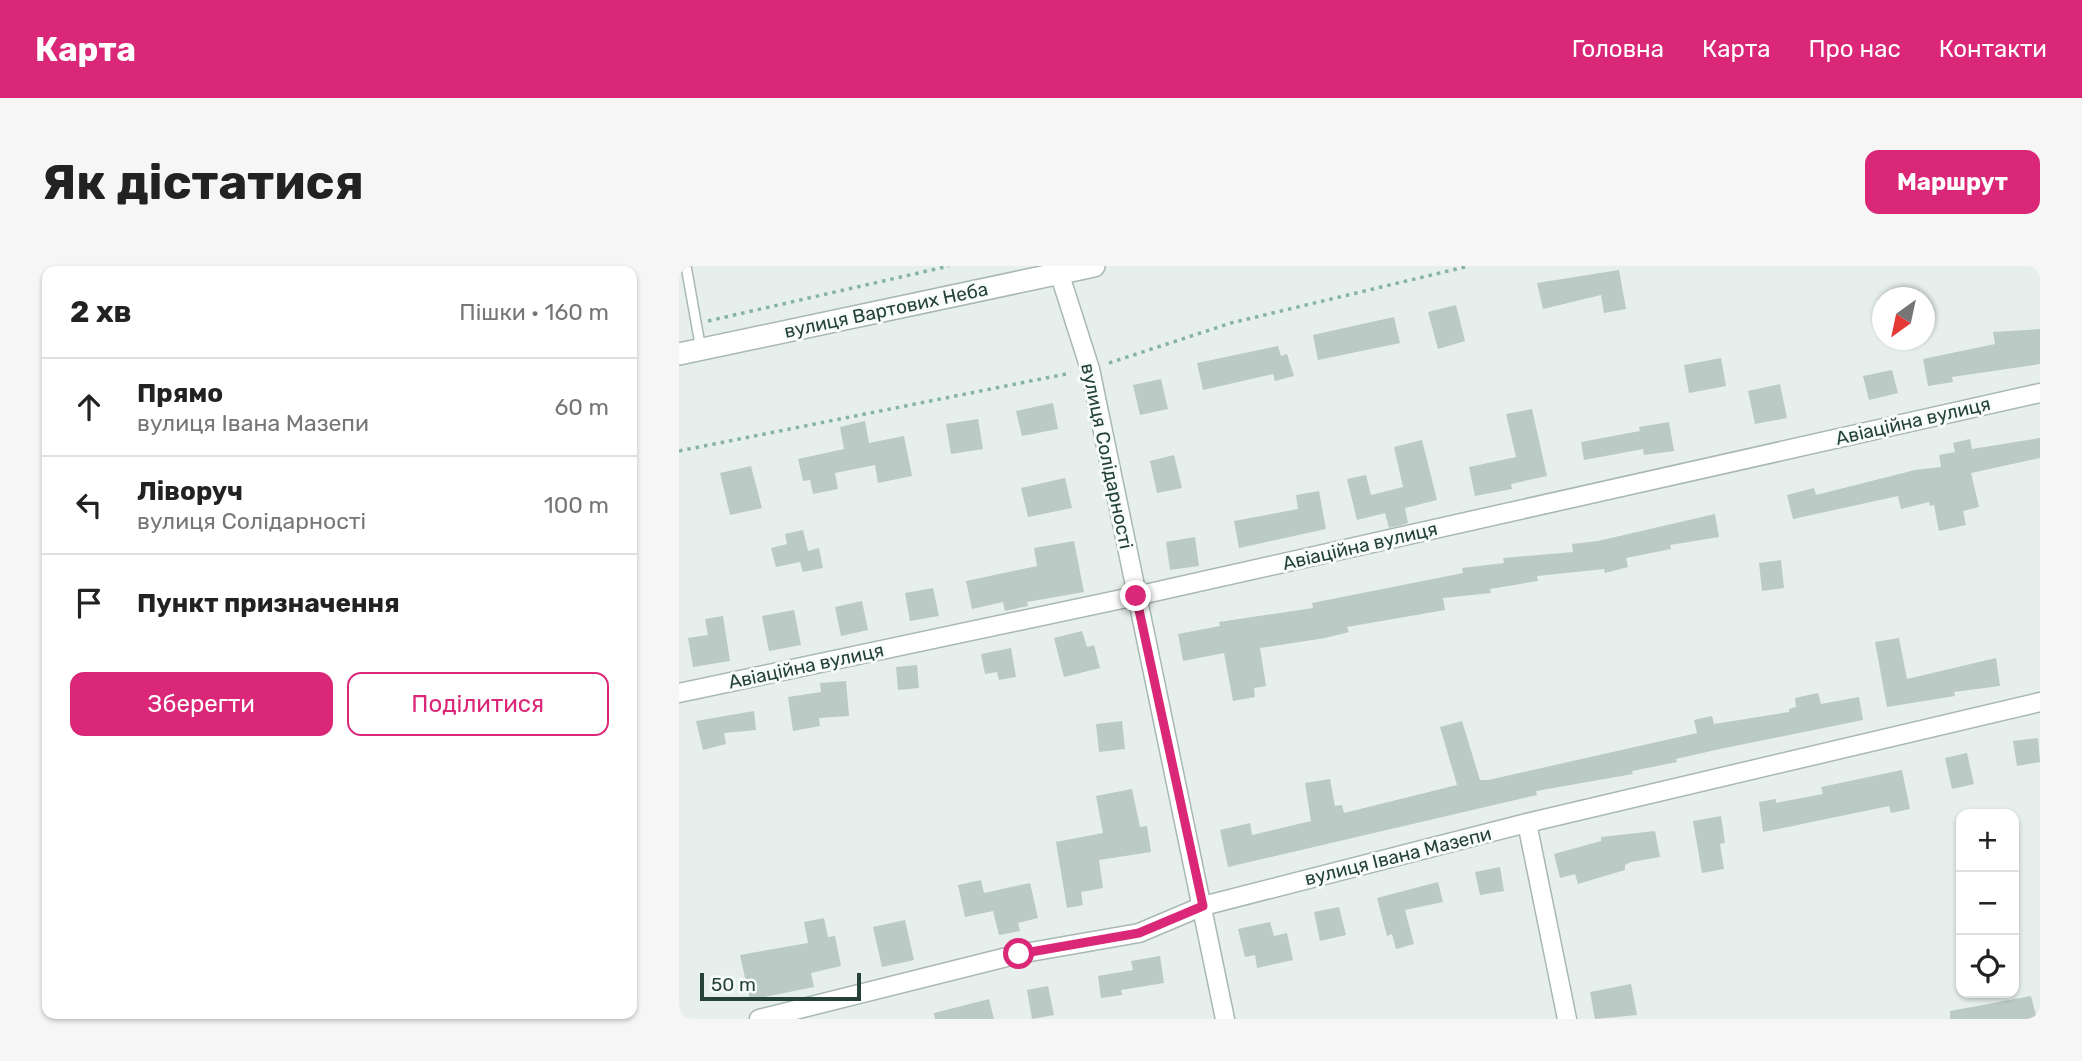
<!DOCTYPE html>
<html lang="uk">
<meta charset="utf-8">
<style>
body{margin:0;font-family:Rubik,sans-serif;background:#f6f6f6;color:#222}
.controls{position:absolute;right:21px;bottom:21px;display:grid;overflow:hidden;border-radius:14px;box-shadow:0 2px 5px #0004}
.controls button{width:63px;height:63px;display:grid;place-items:center;padding:0;border:0;border-bottom:2px solid #e0e0e0;background:#fff;color:#222;font:35px sans-serif}
.compass{position:absolute;left:1193px;top:21px;width:63px;height:63px;border-radius:50%;background:#fff;box-shadow:0 2px 5px #0004;rotate:213deg}
.scale{position:absolute;left:21px;bottom:18px;width:161px;box-sizing:border-box;padding-left:7px;border:4px solid #24423a;border-top:0;font-size:19px;line-height:24px;white-space:nowrap;color:#24423a;-webkit-text-stroke:5px #f7fbf9;paint-order:stroke}
.stop{position:absolute;width:21px;height:21px;margin:-16px;border:5px solid #db2777;border-radius:50%;background:#fff}
.stop.end{background:#db2777;border-color:#fff;box-shadow:0 2px 7px #0008}
.list{margin:0;padding:0;list-style:none}
h2{display:flex;justify-content:space-between;align-items:center;height:91px;margin:0;padding:0 28px;font-size:30px}
h2 small{font-size:23px;font-weight:400;color:#767676}
.list li{display:grid;grid-template-columns:46px 1fr auto;gap:21px;align-items:center;box-sizing:border-box;height:98px;padding:0 28px;border-top:2px solid #e0e0e0}
.list b{display:block;font-size:26px;white-space:nowrap}
.list p{margin:0;font-size:23px;white-space:nowrap;color:#767676}
.list em{font-size:23px;font-style:normal;color:#767676}
.actions{display:flex;gap:14px;padding:21px 28px}
.actions a{flex:1;padding:16px 0;border:2px solid #db2777;border-radius:14px;text-align:center;font-size:24px;color:#db2777}
.actions .main{background:#db2777;color:#fff}
.icon{flex:none;width:38px;height:38px;fill:none;stroke:currentColor;stroke-width:2;stroke-linecap:round;stroke-linejoin:round}
.map{position:relative;flex:none;width:1361px;height:753px;overflow:hidden;border-radius:14px}
header{display:flex;align-items:center;gap:42px;box-sizing:border-box;height:98px;padding:0 35px;background:#db2777;color:#fff}
header strong{font-size:33px}
nav{display:flex;gap:38px;margin-inline-start:auto;font-size:24px}
.intro{display:flex;align-items:center;justify-content:space-between;box-sizing:border-box;height:168px;padding:0 42px}
h1{margin:0;font-size:49px}
.button{padding:18px 32px;border-radius:14px;background:#db2777;color:#fff;font-size:24px;font-weight:700}
main{display:flex;gap:42px;padding:0 42px}
aside{flex:1;background:#fff;border-radius:14px;box-shadow:0 2px 5px #0004}
.map>svg:first-child{display:block}
.building{fill:#bbcac4}
.lines{fill:none;stroke-linecap:round;stroke-linejoin:round}
.service-casing{stroke:#a8b8b2;stroke-width:12}
.minor-casing{stroke:#a8b8b2;stroke-width:21}
.tertiary-casing{stroke:#a8b8b2;stroke-width:24}
.path{stroke:#86b3a5;stroke-width:3.5;stroke-dasharray:3.5 5;stroke-linecap:butt}
.service{stroke:#fff;stroke-width:9}
.minor{stroke:#fff;stroke-width:18}
.tertiary{stroke:#fff;stroke-width:21}
.route{stroke:#db2777;stroke-width:9}
.labels{text-anchor:middle;dominant-baseline:central;stroke-width:6;stroke-linejoin:round;paint-order:stroke}
.street-label{font-size:19px;fill:#24423a;stroke:#f7fbf9}
</style>
<header>
<strong>Карта</strong>
<nav><a>Головна</a><a>Карта</a><a>Про нас</a><a>Контакти</a></nav>
</header>
<div class="intro"><h1>Як дістатися</h1><a class="button">Маршрут</a></div>
<main>
<aside>
<h2>2 хв<small>Пішки · 160 m</small></h2>
<ul class="list">
<li><svg class="icon" aria-label="ahead" viewBox="0 0 24 24"><path d="M12 20V5M6 11l6-6 6 6"/></svg><div><b>Прямо</b><p>вулиця Івана Мазепи</p></div><em>60 m</em></li>
<li><svg class="icon" aria-label="left" viewBox="0 0 24 24"><path d="M17 20v-9H6M10 6l-5 5 5 5"/></svg><div><b>Ліворуч</b><p>вулиця Солідарності</p></div><em>100 m</em></li>
<li><svg class="icon" aria-label="arrive" viewBox="0 0 24 24"><path d="M6 21V4h12l-3 4 3 4H6"/></svg><div><b>Пункт призначення</b></div></li>
</ul>
<div class="actions"><a class="main">Зберегти</a><a>Поділитися</a></div>
</aside>
<div class="map">
<svg width="1361" height="753" viewBox="0 0 1361 753">
<rect width="100%" height="100%" fill="#e6efeb"/>
<g class="building">
<path d="M940,4L947,43L925,47L922,29L864,43L858,17Z"/>
<path d="M777,39L786,75L759,83L749,46Z"/>
<path d="M715,51L721,77L639,94L634,69Z"/>
<path d="M1361,63V98L1273,111L1274,116L1249,120L1244,93L1316,78L1314,66Z"/>
<path d="M599,80L602,90L608,88L615,110L596,115L594,108L524,124L518,97Z"/>
<path d="M1042,92L1047,120L1010,127L1005,99Z"/>
<path d="M1213,104L1219,127L1190,134L1184,110Z"/>
<path d="M482,113L489,143L461,149L454,119Z"/>
<path d="M1101,118L1108,152L1076,158L1069,125Z"/>
<path d="M374,137L379,163L343,170L337,145Z"/>
<path d="M853,143L868,210L832,218L833,223L796,230L790,201L837,191L827,148Z"/>
<path d="M299,153L304,183L272,188L267,158Z"/>
<path d="M186,155L190,177L225,170L233,210L199,217L196,199L156,207L159,223L134,228L131,214L124,215L119,193L165,183L161,161Z"/>
<path d="M990,156L995,185L965,189L964,183L905,194L902,176L961,165L960,161Z"/>
<path d="M1361,172V192L1292,207L1300,241L1284,245L1287,259L1260,265L1255,239L1251,240L1250,236L1222,243L1219,230L1114,253L1108,229L1135,222L1137,229L1236,204L1262,201L1260,189L1276,186L1274,177L1291,173L1293,183Z"/>
<path d="M743,174L758,234L726,242L729,257L723,259L710,262L706,247L678,254L668,213L687,209L692,229L724,221L715,181Z"/>
<path d="M495,189L503,222L478,227L471,195Z"/>
<path d="M72,200L83,242L51,249L41,207Z"/>
<path d="M386,212L393,242L349,251L342,222Z"/>
<path d="M640,225L647,263L560,282L555,255L619,243L617,229Z"/>
<path d="M1036,248L1040,271L991,279L992,283L947,292L949,301L926,307L925,303L858,310L859,315L811,323L812,327L764,332L766,344L668,361L670,366L646,372L581,382L587,420L575,422L576,431L554,435L545,387L504,395L499,368L541,360L540,356L634,342L633,337L784,307L783,302L825,297L824,292L894,286L893,278L919,275Z"/>
<path d="M124,264L129,285L140,282L144,302L124,306L121,296L97,301L92,282L108,278L106,268Z"/>
<path d="M516,271L520,300L491,304L487,276Z"/>
<path d="M395,275L405,326L348,336L349,340L326,345L324,336L293,343L287,315L358,300L355,282Z"/>
<path d="M1102,294L1105,322L1083,325L1080,297Z"/>
<path d="M254,322L260,350L231,355L226,327Z"/>
<path d="M183,335L189,364L162,370L156,341Z"/>
<path d="M115,344L122,379L90,385L83,350Z"/>
<path d="M44,350L51,395L14,401L9,372L29,369L26,353Z"/>
<path d="M403,365L408,381L415,379L421,402L385,411L375,372Z"/>
<path d="M1220,372L1228,413L1317,392L1321,420L1275,426L1276,430L1208,441L1196,376Z"/>
<path d="M332,382L337,411L320,414L318,406L306,408L302,388Z"/>
<path d="M238,399L240,422L219,424L217,401Z"/>
<path d="M167,415L170,450L140,452L141,460L114,465L109,431L142,426L141,417Z"/>
<path d="M1139,427L1142,438L1180,431L1184,454L1041,483L997,493L998,496L953,505L954,508L857,525L858,529L549,601L541,564L571,557L573,569L632,555L626,517L651,513L656,540L663,539L665,547L778,519L761,461L783,455L801,514H809L1018,467L1015,454L1033,450L1035,458L1110,446V443L1117,441L1116,432Z"/>
<path d="M75,445L77,464L45,467L47,478L24,484L17,455Z"/>
<path d="M443,455L446,483L420,486L417,458Z"/>
<path d="M1359,472L1361,496L1338,500L1334,475Z"/>
<path d="M1288,487L1295,518L1273,523L1266,492Z"/>
<path d="M1223,504L1231,543L1212,547L1210,540L1084,566L1080,536L1097,533V537L1144,528L1142,521Z"/>
<path d="M453,523L461,561L468,560L472,586L420,594L424,622L402,626L404,639L388,642L377,576L424,567L417,530Z"/>
<path d="M1042,550L1046,577L1041,578L1045,603L1023,607L1014,555Z"/>
<path d="M976,565L981,591L952,596L946,599V604L899,618L896,608L881,612L875,588L922,575V571Z"/>
<path d="M821,601L825,625L801,629L796,606Z"/>
<path d="M302,614L305,627L351,617L359,652L339,657L341,665L320,669L314,645L286,651L279,619Z"/>
<path d="M759,616L764,636L726,644L735,678L717,683L713,668L708,670L698,632Z"/>
<path d="M660,641L667,669L641,675L635,646Z"/>
<path d="M145,652L149,671L156,670L162,700L132,707L135,721L71,734L61,689L129,677L125,656Z"/>
<path d="M226,654L235,694L203,701L194,661Z"/>
<path d="M591,656L595,670L608,667L614,694L578,702L576,689L566,691L559,663Z"/>
<path d="M481,690L485,717L442,724L443,729L422,732L419,710L454,704L452,695Z"/>
<path d="M952,718L958,749L916,753L911,726Z"/>
<path d="M369,720L375,749L353,753L348,724Z"/>
<path d="M1352,730L1358,753H1271V745Z"/>
<path d="M310,733L315,753H256L255,747Z"/>
</g>
<g class="lines">
<g class="service-casing">
<path id="service" d="M7,0L22,84"/>
</g>
<g class="minor-casing">
<g id="minor">
<path d="M378,0L411,103L546,753"/>
<path d="M0,427L457,330L1361,127"/>
<path d="M848,557L888,753"/>
<path d="M80,753L340,688L460,667L524,640L848,557L1361,436"/>
</g>
</g>
<g class="tertiary-casing">
<path id="tertiary" d="M0,88L415,0"/>
</g>
<g class="path">
<path d="M29,55L270,0"/>
<path d="M430,97L552,57L790,0"/>
<path d="M0,185L392,107"/>
</g>
<use href="#service" class="service"/>
<use href="#minor" class="minor"/>
<use href="#tertiary" class="tertiary"/>
</g>
<g class="lines">
<path class="route" d="M340,688L460,667L524,640L457,330"/>
</g>
<g class="labels">
<g class="street-label">
<text transform="translate(207 44) rotate(-12)">вулиця Вартових Неба</text>
<text transform="translate(1234 155) rotate(-13)">Авіаційна вулиця</text>
<text transform="translate(428 190) rotate(78)">вулиця Солідарності</text>
<text transform="translate(681 280) rotate(-13)">Авіаційна вулиця</text>
<text transform="translate(127 400) rotate(-12)">Авіаційна вулиця</text>
<text transform="translate(719 590) rotate(-14)">вулиця Івана Мазепи</text>
</g>
</g>
</svg>
<div class="controls">
<button>+</button>
<button>−</button>
<button><svg class="icon" aria-label="locate" viewBox="0 0 24 24"><circle cx="12" cy="12" r="6"/><path d="M12 2v4M12 18v4M2 12h4M18 12h4"/></svg></button>
</div>
<svg class="compass" viewBox="-18 -18 36 36"><path d="M0-13l5 13h-10z" fill="#e53935"/><path d="M0 13l5-13h-10z" fill="#767676"/></svg>
<div class="scale">50 m</div>
<div class="stop" style="left:340px;top:688px"></div>
<div class="stop end" style="left:457px;top:330px"></div>
</div>
</main>
